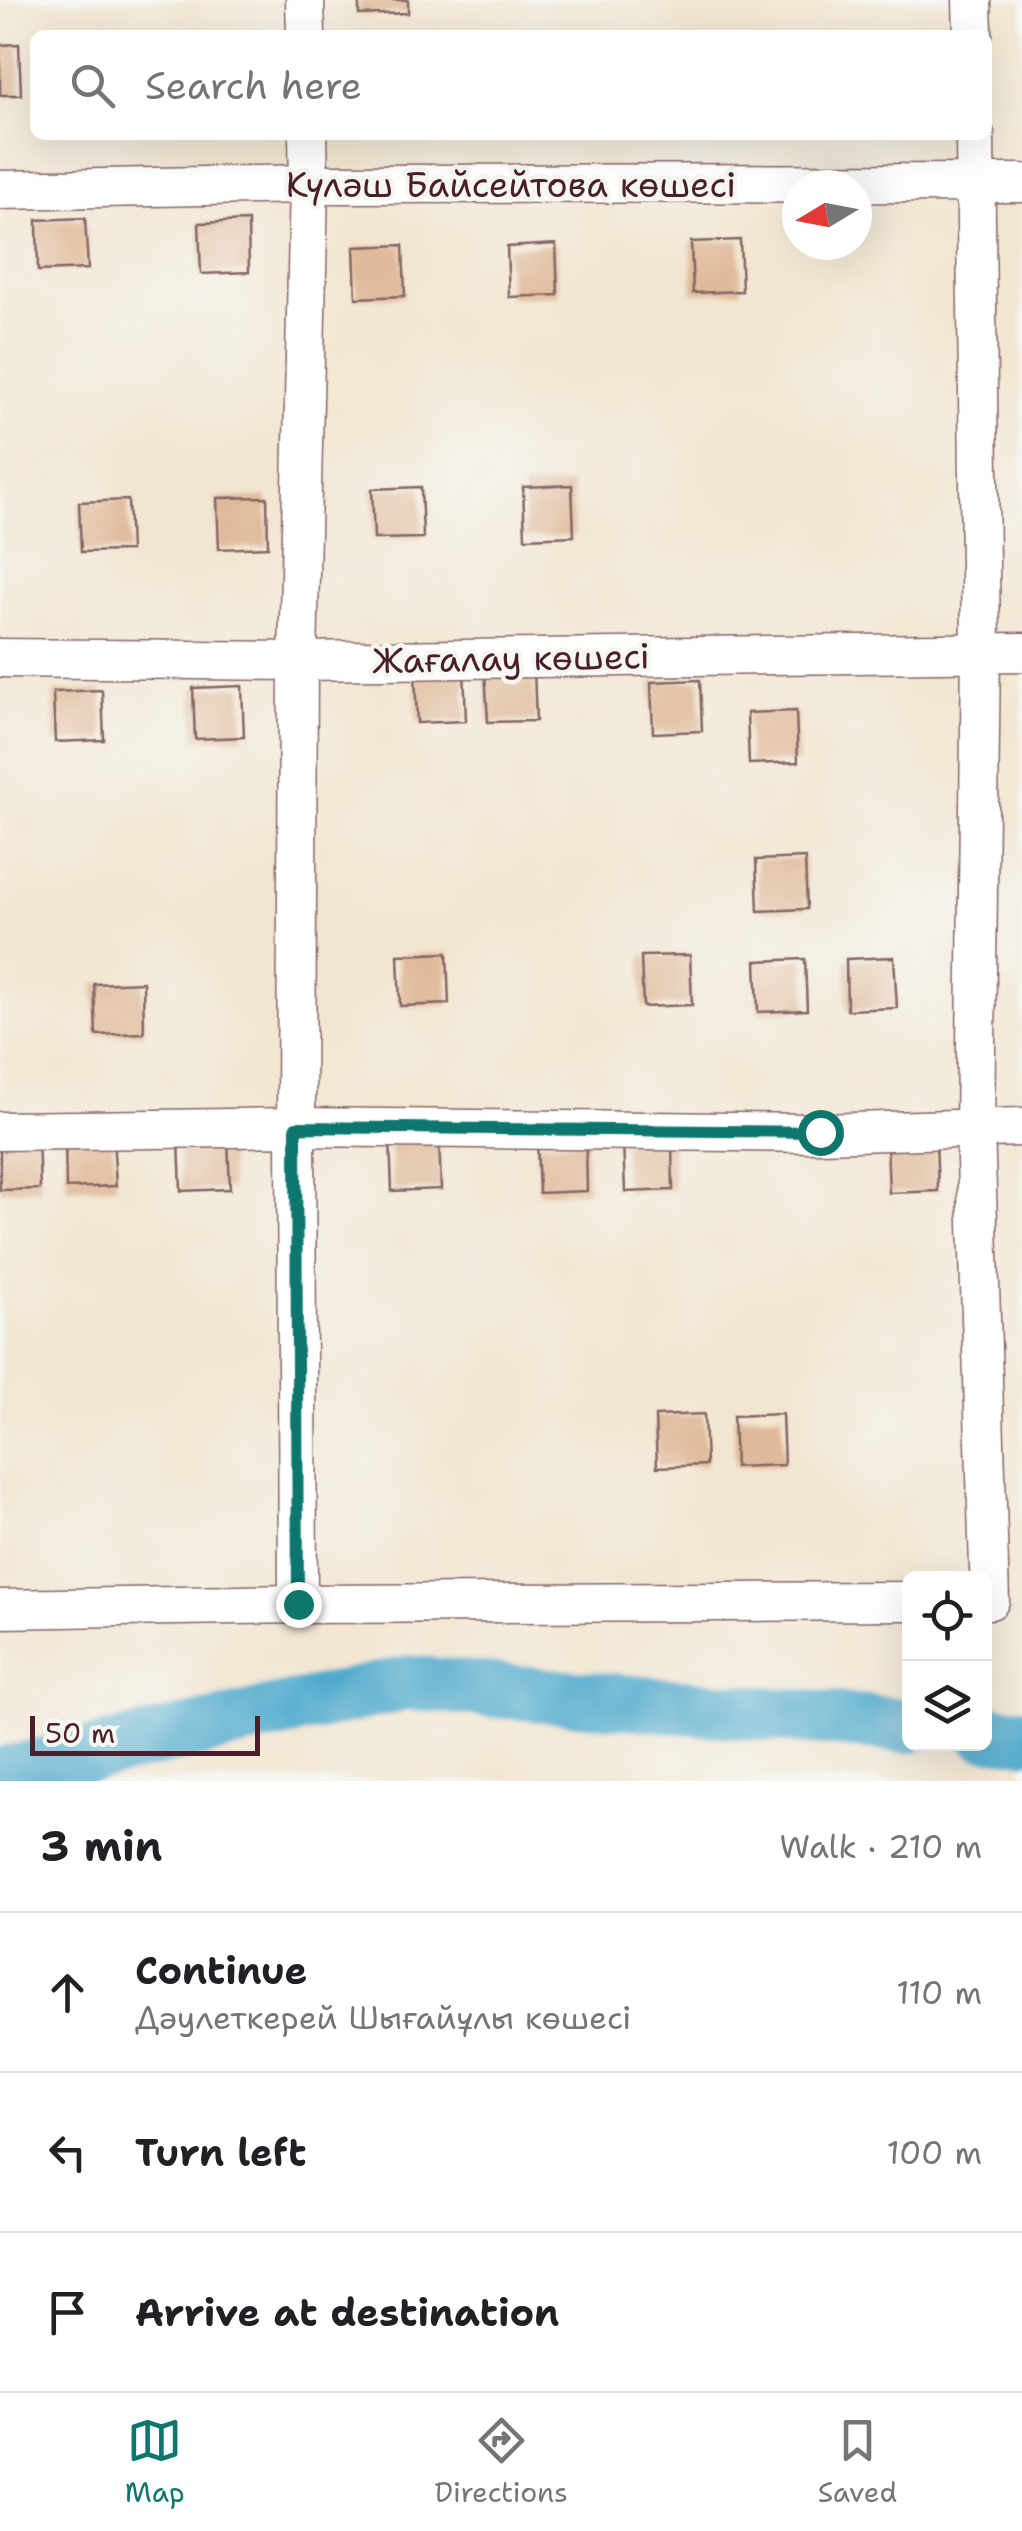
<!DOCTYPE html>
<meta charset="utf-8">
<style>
body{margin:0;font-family:"Shantell Sans",sans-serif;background:#f6f6f6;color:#202124}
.controls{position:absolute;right:30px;bottom:30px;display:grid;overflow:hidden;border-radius:15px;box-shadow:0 10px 40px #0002}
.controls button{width:90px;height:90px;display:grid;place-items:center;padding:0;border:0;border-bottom:2px solid #e0e0e0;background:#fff;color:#202124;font:50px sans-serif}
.compass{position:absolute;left:782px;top:170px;width:90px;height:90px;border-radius:50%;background:#fff;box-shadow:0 10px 40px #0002;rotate:260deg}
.scale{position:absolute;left:30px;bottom:25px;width:230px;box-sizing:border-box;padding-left:10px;border:5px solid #4a1f2b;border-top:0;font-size:28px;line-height:35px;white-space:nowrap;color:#4a1f2b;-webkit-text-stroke:8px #f6f6f2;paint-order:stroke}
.stop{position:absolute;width:30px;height:30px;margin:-22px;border:8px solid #0f766e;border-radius:50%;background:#fff}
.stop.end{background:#0f766e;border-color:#fff;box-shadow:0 2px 10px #0008}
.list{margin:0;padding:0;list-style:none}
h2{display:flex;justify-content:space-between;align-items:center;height:130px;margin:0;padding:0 40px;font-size:42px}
h2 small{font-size:32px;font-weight:400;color:#757577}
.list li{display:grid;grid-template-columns:65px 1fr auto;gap:30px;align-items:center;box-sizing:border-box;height:160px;padding:0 40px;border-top:2px solid #e0e0e0}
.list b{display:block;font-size:38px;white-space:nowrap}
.list p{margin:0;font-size:32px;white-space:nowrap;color:#757577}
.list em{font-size:32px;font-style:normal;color:#757577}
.icon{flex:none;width:55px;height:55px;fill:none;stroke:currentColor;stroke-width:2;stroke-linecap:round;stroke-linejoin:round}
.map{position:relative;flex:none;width:1022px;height:1781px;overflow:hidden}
.search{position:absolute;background:#fff;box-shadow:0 10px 40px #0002;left:30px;right:30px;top:30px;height:110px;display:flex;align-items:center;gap:25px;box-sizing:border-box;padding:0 35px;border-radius:15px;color:#757577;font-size:38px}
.sheet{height:610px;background:#fff}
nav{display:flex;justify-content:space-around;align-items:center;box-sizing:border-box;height:140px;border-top:2px solid #e0e0e0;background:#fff;font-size:28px;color:#757577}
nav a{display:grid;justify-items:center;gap:5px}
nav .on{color:#0f766e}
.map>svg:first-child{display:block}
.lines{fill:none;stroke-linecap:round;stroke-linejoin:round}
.river{stroke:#4faacd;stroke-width:55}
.building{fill:#e0ba9a}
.minor-casing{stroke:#856565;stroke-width:41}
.minor{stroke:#fff;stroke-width:38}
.route{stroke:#0f766e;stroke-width:12}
.labels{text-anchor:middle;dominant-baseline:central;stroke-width:9;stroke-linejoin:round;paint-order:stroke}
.street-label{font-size:35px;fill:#4a1f2b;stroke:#f6f6f2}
</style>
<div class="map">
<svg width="1022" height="1781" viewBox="0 0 1022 1781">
<rect width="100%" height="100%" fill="#f6f6f2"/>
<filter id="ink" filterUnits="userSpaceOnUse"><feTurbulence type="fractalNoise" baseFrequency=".01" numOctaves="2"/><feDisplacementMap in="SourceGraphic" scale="20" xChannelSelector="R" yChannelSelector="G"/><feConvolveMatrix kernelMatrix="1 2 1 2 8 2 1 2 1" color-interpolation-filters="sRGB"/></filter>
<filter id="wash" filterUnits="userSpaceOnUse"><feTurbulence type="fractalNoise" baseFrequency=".0048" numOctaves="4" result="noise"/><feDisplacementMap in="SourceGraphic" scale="40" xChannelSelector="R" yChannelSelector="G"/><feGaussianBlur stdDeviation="2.25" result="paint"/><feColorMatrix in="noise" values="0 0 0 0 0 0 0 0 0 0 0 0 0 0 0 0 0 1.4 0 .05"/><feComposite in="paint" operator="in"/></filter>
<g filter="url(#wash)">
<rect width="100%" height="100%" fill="#f2e6d1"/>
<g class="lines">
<g class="river">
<path d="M984,1732L1022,1735"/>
<path d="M0,1775L408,1683L910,1726"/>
</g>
</g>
<g id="blocks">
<g class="building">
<path d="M359,0H408V13L359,15Z"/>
<path d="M19,44L21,95H0V45Z"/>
<path d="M85,218L88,269L38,271L37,220Z"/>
<path d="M248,221L249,272L201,274L199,223Z"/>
<path d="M740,240L742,291L693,293L691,242Z"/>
<path d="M556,244L558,295L509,297L507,247Z"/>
<path d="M403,245L405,296L356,298L354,247Z"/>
<path d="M572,485L574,536L525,538L523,487Z"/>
<path d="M421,487L423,538L374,539L372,489Z"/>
<path d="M267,497L268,547L219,549L217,498Z"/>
<path d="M128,500L130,551L81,552L79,502Z"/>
<path d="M464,670L466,721L417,723L415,672Z"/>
<path d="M534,670L536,721L488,722L485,672Z"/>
<path d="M700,680L702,731L653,733L651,682Z"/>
<path d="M242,686L244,737L195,739L193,688Z"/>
<path d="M102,690L104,740L55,742L53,692Z"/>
<path d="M796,711L798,762L749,764L747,713Z"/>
<path d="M805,858L807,909L758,911L756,860Z"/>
<path d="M447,953L449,1004L400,1006L398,955Z"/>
<path d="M690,955L692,1005L643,1007L641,956Z"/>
<path d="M894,957L897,1008L847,1010L846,959Z"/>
<path d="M805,959L807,1010L758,1012L756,961Z"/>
<path d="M143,982L144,1033L96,1035L94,984Z"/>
<path d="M113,1135L116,1186L66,1188L65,1137Z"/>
<path d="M38,1138L40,1189L0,1190V1140Z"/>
<path d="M228,1138L230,1189L181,1191L179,1140Z"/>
<path d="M439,1138L441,1189L392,1191L390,1140Z"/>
<path d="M672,1140L673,1190L625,1192L623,1141Z"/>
<path d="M936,1140L938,1191L889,1193L887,1142Z"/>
<path d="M586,1141L587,1191L539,1193L537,1142Z"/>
<path d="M704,1414L706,1465L657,1467L655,1416Z"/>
<path d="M782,1414L784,1465L735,1467L733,1416Z"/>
</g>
</g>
</g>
<g filter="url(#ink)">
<use href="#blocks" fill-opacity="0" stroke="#856565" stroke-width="2.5"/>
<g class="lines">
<g class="minor-casing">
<g id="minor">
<path d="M305,0L306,35"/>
<path d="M972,0L973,35"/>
<path d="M975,135L981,651L975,1128L990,1600"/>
<path d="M0,190L309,184L1022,183"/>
<path d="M0,658L298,661L1022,652"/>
<path d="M0,1131L296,1127L820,1133L1022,1127"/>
<path d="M298,1604L296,1127L298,661L309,184L308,135"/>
<path d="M0,1609L298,1604L910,1601"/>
</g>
</g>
<use href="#minor" class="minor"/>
</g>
</g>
<g class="lines" filter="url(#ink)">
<path class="route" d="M298,1604L296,1127L820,1132"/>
</g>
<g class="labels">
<g class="street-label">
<text x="511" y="184">Күләш Байсейтова көшесі</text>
<text transform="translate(511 658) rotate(-1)">Жағалау көшесі</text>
</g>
</g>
</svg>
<div class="controls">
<button><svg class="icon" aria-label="locate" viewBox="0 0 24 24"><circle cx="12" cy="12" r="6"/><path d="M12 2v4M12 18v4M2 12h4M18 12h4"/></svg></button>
<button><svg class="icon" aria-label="layers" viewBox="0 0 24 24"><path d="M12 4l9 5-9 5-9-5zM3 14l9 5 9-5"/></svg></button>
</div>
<svg class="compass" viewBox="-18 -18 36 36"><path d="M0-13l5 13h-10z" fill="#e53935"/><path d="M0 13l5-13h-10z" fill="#757577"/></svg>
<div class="scale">50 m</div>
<div class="stop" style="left:820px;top:1132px"></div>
<div class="stop end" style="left:298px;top:1604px"></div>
<div class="search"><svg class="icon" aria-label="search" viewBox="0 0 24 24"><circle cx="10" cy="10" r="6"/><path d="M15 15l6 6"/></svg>Search here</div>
</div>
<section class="sheet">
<h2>3 min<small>Walk · 210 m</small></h2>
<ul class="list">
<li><svg class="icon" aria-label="ahead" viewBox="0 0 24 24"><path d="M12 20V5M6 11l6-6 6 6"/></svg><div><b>Continue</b><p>Дәулеткерей Шығайұлы көшесі</p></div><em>110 m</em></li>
<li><svg class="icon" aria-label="left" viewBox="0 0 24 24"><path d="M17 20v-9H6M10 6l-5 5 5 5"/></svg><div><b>Turn left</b></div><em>100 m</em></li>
<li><svg class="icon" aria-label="arrive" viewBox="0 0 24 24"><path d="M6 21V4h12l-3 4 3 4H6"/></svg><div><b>Arrive at destination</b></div></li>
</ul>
</section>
<nav>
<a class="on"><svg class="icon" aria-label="map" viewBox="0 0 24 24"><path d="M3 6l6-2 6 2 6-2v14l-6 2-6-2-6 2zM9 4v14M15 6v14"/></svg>Map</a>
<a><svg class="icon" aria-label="directions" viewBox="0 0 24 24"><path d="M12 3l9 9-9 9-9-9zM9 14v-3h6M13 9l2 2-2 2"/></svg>Directions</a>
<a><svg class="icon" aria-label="saved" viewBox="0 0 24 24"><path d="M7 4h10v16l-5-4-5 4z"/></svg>Saved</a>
</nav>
